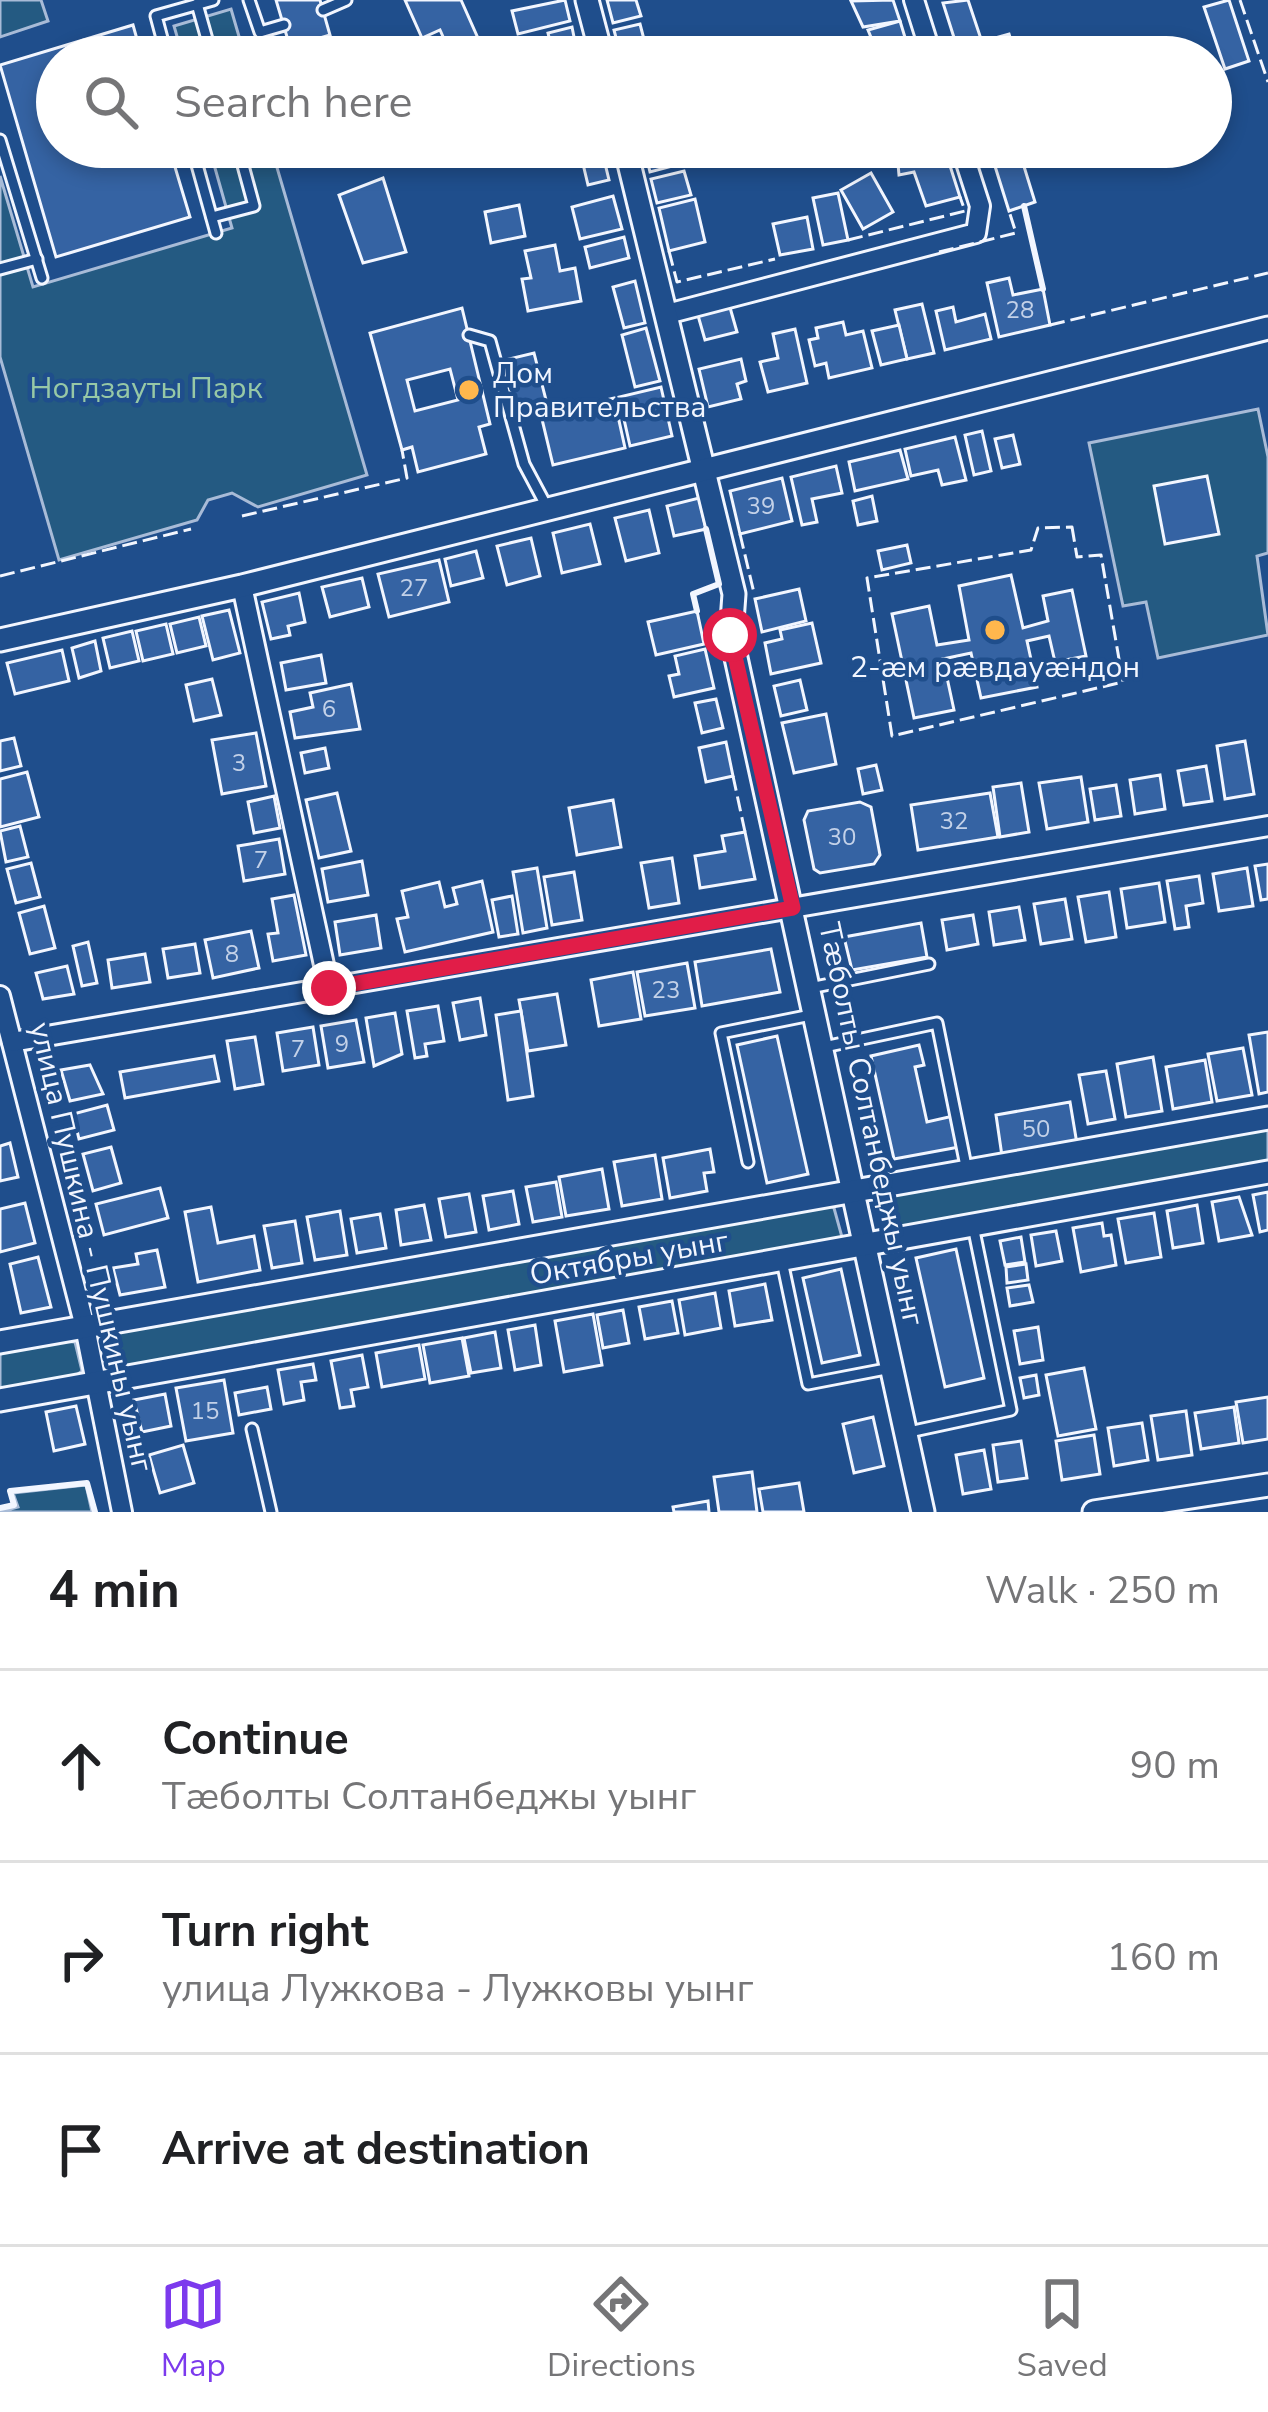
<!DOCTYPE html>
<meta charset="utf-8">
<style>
body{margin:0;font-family:"Nunito Sans",sans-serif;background:#f6f6f6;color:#202124}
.stop{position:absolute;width:36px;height:36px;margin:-27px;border:9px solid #e11d48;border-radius:50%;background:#fff}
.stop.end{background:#e11d48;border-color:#fff;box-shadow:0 3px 12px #0008}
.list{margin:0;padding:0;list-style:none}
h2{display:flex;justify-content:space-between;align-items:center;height:156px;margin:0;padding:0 48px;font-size:51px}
h2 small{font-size:39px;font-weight:400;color:#757577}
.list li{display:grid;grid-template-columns:78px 1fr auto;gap:36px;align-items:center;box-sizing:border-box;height:192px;padding:0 48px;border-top:3px solid #e0e0e0}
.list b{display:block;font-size:45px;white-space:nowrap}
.list p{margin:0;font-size:39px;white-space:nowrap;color:#757577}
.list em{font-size:39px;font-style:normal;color:#757577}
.icon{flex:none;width:66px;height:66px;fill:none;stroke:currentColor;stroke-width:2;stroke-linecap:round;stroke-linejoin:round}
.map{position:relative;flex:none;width:1268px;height:1512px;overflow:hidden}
.search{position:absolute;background:#fff;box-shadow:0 6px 18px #0003;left:36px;right:36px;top:36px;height:132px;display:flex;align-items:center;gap:30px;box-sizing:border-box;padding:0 42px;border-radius:66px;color:#757577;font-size:45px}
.sheet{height:732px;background:#fff}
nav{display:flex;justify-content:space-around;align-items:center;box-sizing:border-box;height:168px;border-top:3px solid #e0e0e0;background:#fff;font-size:33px;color:#757577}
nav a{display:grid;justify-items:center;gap:6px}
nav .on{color:#7c3aed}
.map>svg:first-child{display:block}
.green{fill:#245a82;stroke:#a8bbd7;stroke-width:3}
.building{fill:#3563a3;stroke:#f2f6ff;stroke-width:3;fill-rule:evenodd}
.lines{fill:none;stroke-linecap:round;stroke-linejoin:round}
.service-casing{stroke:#f2f6ff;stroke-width:15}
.minor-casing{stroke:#f2f6ff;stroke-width:24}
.tertiary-casing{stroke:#f2f6ff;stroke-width:27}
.service{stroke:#1f4e8c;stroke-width:9}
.minor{stroke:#1f4e8c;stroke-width:18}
.tertiary{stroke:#1f4e8c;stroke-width:21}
.fence{stroke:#f2f6ff;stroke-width:3;stroke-dasharray:15 6;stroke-linecap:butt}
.wall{stroke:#f2f6ff;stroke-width:6}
.route{stroke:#e11d48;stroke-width:15}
.poi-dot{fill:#ffb74d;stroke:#1f4e8c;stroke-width:4.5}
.labels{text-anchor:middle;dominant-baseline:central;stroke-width:9;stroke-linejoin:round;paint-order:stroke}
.number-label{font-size:24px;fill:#c3d1e8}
.poi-label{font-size:30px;fill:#f2f6ff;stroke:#1f4e8c;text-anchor:start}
.park-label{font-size:30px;fill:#97c8a6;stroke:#1f4e8c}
.street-label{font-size:30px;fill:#f2f6ff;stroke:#1f4e8c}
</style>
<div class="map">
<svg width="1268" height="1512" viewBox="0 0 1268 1512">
<rect width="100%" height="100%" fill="#1f4e8c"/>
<g class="green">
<path d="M0,0H41L48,21L0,37Z"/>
<path d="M231,9L245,57H183L174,26Z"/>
<path d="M209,147H271L367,475L258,507L232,493L208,500L197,520L59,560L0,357V176L33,287L232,228Z"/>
<path d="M1258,409L1268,457V553L1257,556L1268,635L1158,658L1146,602L1123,606L1089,443Z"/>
<path d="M1268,1125V1164L897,1231L887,1228L881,1201L887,1194Z"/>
<path d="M826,1204L834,1208L842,1237L835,1245L121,1369L111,1367L104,1338L116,1331Z"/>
<path d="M63,1341L75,1342L82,1371L72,1379L0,1391V1351Z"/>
<path d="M86,1485L92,1512H0L18,1507L13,1493Z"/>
</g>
<g class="building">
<path d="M276,0H320L330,35L290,47Z"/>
<path d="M405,0H461L485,54L452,57L440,30L422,38Z"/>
<path d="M565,0L570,21L518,34L512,11Z"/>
<path d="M607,0H636L641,16L613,23Z"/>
<path d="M893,0L900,21L863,27L851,1Z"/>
<path d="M968,0L981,39L957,47L943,3Z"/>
<path d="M1229,0L1249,61L1225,69L1204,7Z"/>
<path d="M900,21L911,57H879L868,30Z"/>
<path d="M640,24L647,51L621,57L614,30Z"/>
<path d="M133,25L142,57H57V147H169L190,217L56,257L0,65Z"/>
<path d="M572,27L576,47L553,53L548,33Z"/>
<path d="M1009,34L1016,57H974L970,45Z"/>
<path d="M579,147H601L609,180L588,185Z"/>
<path d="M644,147H680L684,163L650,172Z"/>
<path d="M944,147L960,197L926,206L914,172L899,175L898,164Z"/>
<path d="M989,147H1018L1035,202L1009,211Z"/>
<path d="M684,171L691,195L657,203L651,179Z"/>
<path d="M871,173L893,212L863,229L841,190Z"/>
<path d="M383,178L406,252L363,263L339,195Z"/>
<path d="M838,193L848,240L823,245L813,198Z"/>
<path d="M613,196L622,229L580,239L572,207Z"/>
<path d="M695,199L705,242L669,251L659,208Z"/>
<path d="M519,205L525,236L491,243L485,212Z"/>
<path d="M807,217L813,249L780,255L773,224Z"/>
<path d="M624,237L629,258L590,268L585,247Z"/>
<path d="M555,245L560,271L575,268L581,301L528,311L522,279L531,278L525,251Z"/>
<path d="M1009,278L1013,295L1043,289L1050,325L999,337L987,283Z"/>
<path d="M635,281L645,323L624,328L613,287Z"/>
<path d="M729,304L737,332L705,340L697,312Z"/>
<path d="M922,304L934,353L907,359L895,310Z"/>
<path d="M953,307L956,322L985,314L991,339L945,350L936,311Z"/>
<path d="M462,308L490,424L479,427L486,454L418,472L412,447L402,450L370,333ZM450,369L458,400L415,411L407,380Z"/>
<path d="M843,322L846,335L863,331L872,368L829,378L826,363L815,366L809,340L818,338L816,328Z"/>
<path d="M899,325L907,359L881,365L872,331Z"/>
<path d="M646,328L660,381L635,387L622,335Z"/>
<path d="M795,329L807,383L768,392L760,362L778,358L773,334Z"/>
<path d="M534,353L547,404L518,411L505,360Z"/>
<path d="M741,359L746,381L737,384L741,399L708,407L699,369Z"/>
<path d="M661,387L672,436L630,446L619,397Z"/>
<path d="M614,398L625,448L553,465L541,415Z"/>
<path d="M982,431L991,471L974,475L965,435Z"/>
<path d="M1013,435L1020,464L1002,468L995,439Z"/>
<path d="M955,437L966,480L942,485L938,470L911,476L905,449Z"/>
<path d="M900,450L908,479L855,491L849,462Z"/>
<path d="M836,466L842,493L812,499L817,522L802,525L791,477Z"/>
<path d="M1207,476L1219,534L1165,544L1154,486Z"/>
<path d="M782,478L792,521L740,534L730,491Z"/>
<path d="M872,496L877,521L858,525L853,501Z"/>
<path d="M699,498L706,529L674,536L667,506Z"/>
<path d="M649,510L659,553L626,561L615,518Z"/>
<path d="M590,524L600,564L562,573L553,533Z"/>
<path d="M531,538L540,576L507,585L497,546Z"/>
<path d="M907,545L911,563L882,570L878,551Z"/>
<path d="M476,551L483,578L451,586L445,559Z"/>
<path d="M439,560L449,602L389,617L378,574Z"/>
<path d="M1011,575L1023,628L1048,621L1043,596L1072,590L1086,656L1055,662L1049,636L1027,641L1037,687L981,698L971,653L943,659L954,710L914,718L892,614L929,606L937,645L969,640L959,586Z"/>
<path d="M362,578L369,607L330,617L322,587Z"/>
<path d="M799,589L806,621L762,632L755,599Z"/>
<path d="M299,593L305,622L288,626L290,635L271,639L262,602Z"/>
<path d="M229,610L240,653L213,660L202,616Z"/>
<path d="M697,611L704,644L656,655L648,622Z"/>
<path d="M199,617L206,646L177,653L170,624Z"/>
<path d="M812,623L821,663L771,674L765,643L782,639L780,630Z"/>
<path d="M166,624L173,654L143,661L136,631Z"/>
<path d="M132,631L139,661L110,668L103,638Z"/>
<path d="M95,641L101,671L79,678L72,648Z"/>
<path d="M705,649L714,688L674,697L669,676L679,674L675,656Z"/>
<path d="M62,650L69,681L15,694L7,663Z"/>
<path d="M321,655L326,683L286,690L281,663Z"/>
<path d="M212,679L221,715L194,721L186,685Z"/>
<path d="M800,680L807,710L781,716L774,686Z"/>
<path d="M351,684L360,729L295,738L290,712L313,707L310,693Z"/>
<path d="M716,699L723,728L702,733L695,703Z"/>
<path d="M826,714L836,764L794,773L782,723Z"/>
<path d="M256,733L266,786L222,794L212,740Z"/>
<path d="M14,738L21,766L0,771V741Z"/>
<path d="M1245,741L1254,794L1225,799L1217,746Z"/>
<path d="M726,742L733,776L706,782L699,748Z"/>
<path d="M325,748L329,768L305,773L301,753Z"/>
<path d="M876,765L882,790L863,794L858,769Z"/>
<path d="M1206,766L1212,801L1184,805L1178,771Z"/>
<path d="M27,772L39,817L0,827V779Z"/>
<path d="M1160,775L1165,809L1135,814L1130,780Z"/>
<path d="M1081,777L1088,822L1047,829L1039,783Z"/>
<path d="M1021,783L1029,832L1000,837L993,787Z"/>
<path d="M1116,785L1121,816L1095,820L1090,789Z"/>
<path d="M337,793L351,851L319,858L306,800Z"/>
<path d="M990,793L998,837L918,850L911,805Z"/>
<path d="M274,796L280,828L254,833L248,802Z"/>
<path d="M613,800L621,847L577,855L569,808Z"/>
<path d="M860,802L871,807L880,855L874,864L820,873L814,869L804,820L808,811Z"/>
<path d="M20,826L28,857L6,862L0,831Z"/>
<path d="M745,832L755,879L700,888L695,856L725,851L722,836Z"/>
<path d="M279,839L285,874L244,881L238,846Z"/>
<path d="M672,858L679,903L649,908L641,863Z"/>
<path d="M362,861L368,895L328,902L322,869Z"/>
<path d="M31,863L40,897L16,903L7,869Z"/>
<path d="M1268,864V899L1261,900L1255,866Z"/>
<path d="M537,868L547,928L523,933L513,872Z"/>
<path d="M1247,868L1253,906L1219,911L1213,874Z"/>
<path d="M574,872L582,920L552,925L544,877Z"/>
<path d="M1199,876L1203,903L1186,906L1189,927L1175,929L1167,881Z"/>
<path d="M482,881L493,932L405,952L397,919L408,917L402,891L439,882L445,907L457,904L453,888Z"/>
<path d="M1159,883L1165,922L1127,928L1121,889Z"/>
<path d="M1109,892L1116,937L1086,942L1078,897Z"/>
<path d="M294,895L306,955L273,961L268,934L278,933L272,899Z"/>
<path d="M512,896L518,934L499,937L492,900Z"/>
<path d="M1065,899L1072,939L1041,944L1034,904Z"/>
<path d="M44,906L55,948L30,954L19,913Z"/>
<path d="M1019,907L1025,940L994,945L989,912Z"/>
<path d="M376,915L381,948L340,955L335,922Z"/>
<path d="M973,915L978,944L947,950L942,920Z"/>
<path d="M921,923L927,957L852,970L844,937Z"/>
<path d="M251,931L259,968L213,978L205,940Z"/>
<path d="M88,942L97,983L82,986L73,946Z"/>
<path d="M195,944L200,973L168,978L163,949Z"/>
<path d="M771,949L780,992L702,1006L695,962Z"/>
<path d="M145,954L150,982L112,988L108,960Z"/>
<path d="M687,963L695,1008L645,1016L637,972Z"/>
<path d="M67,966L74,994L43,999L36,973Z"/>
<path d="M633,972L641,1019L599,1026L591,980Z"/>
<path d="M557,994L566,1045L528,1051L519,1000Z"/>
<path d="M480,998L486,1035L460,1040L453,1003Z"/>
<path d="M438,1006L444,1041L425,1044L427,1056L415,1058L407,1011Z"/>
<path d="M521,1011L533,1096L508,1100L496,1015Z"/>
<path d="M395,1013L402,1054L374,1066L366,1018Z"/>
<path d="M356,1020L364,1062L328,1068L321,1026Z"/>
<path d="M313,1027L319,1065L283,1071L277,1033Z"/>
<path d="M1268,1032V1092L1259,1094L1249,1035Z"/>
<path d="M777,1036L808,1174L767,1183L737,1045Z"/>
<path d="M255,1037L263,1084L235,1089L227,1041Z"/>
<path d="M919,1045L924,1065L915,1067L927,1122L953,1116L959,1147L894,1159L871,1056Z"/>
<path d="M1243,1048L1252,1095L1217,1101L1208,1054Z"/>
<path d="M214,1056L219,1081L125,1098L120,1072Z"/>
<path d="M1153,1057L1162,1111L1126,1117L1117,1064Z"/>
<path d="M1205,1060L1212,1102L1173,1109L1166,1067Z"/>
<path d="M90,1065L103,1094L70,1101L61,1070Z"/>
<path d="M1106,1071L1115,1119L1088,1124L1079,1075Z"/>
<path d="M1070,1102L1077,1144L1002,1156L996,1115Z"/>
<path d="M107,1105L114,1130L79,1139L73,1114Z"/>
<path d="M10,1143L18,1177L0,1181V1146Z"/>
<path d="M111,1147L121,1183L93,1191L83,1154Z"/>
<path d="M710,1149L714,1172L704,1173L707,1191L670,1198L663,1158Z"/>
<path d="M655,1155L662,1199L622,1206L614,1162Z"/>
<path d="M602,1169L609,1209L566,1216L559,1177Z"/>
<path d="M556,1182L562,1217L533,1222L526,1187Z"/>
<path d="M160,1188L168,1218L104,1235L96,1204Z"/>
<path d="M513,1191L519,1224L489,1230L483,1196Z"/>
<path d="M1268,1192V1230L1260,1232L1253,1195Z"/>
<path d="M469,1194L476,1232L446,1237L439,1199Z"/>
<path d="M1239,1197L1252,1235L1219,1241L1212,1202Z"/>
<path d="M25,1203L35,1243L0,1252V1209Z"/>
<path d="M424,1205L431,1240L401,1245L396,1210Z"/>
<path d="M1197,1205L1203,1243L1173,1248L1167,1211Z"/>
<path d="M211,1207L218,1243L254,1236L260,1270L198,1282L185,1212Z"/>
<path d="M340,1211L347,1255L315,1260L307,1217Z"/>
<path d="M1154,1213L1161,1257L1126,1263L1118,1219Z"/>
<path d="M380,1214L386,1248L357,1253L351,1219Z"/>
<path d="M295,1221L302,1263L272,1268L264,1226Z"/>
<path d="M1102,1223L1104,1236L1111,1235L1116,1265L1081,1272L1073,1228Z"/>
<path d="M1056,1231L1062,1261L1036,1266L1031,1235Z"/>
<path d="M1021,1237L1025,1262L1005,1265L1000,1241Z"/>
<path d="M956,1249L984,1378L945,1387L916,1258Z"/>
<path d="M157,1250L165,1287L120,1295L113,1268L138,1264L136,1254Z"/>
<path d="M38,1257L51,1307L21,1313L10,1264Z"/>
<path d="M1026,1264L1028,1280L1007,1283L1006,1267Z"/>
<path d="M841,1269L860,1355L822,1363L803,1278Z"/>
<path d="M765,1284L772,1320L735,1326L729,1291Z"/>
<path d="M1029,1285L1033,1302L1010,1306L1007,1288Z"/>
<path d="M715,1293L721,1328L685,1335L679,1300Z"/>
<path d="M672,1301L678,1333L645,1339L639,1307Z"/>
<path d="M623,1310L629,1343L603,1348L597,1315Z"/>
<path d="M593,1314L602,1365L564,1372L555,1321Z"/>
<path d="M535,1325L541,1365L515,1370L508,1330Z"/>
<path d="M1038,1327L1043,1360L1020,1364L1014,1331Z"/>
<path d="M495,1332L501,1368L471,1373L464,1338Z"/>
<path d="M462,1338L469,1376L430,1383L423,1345Z"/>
<path d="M419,1345L425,1379L382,1387L376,1353Z"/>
<path d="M362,1355L368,1387L351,1390L354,1406L340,1408L331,1361Z"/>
<path d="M313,1364L316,1380L301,1382L304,1400L284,1404L278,1370Z"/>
<path d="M1084,1368L1096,1429L1058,1436L1046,1375Z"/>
<path d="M1036,1375L1039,1395L1024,1398L1020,1378Z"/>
<path d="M224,1380L233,1433L186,1441L176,1388Z"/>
<path d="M267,1387L271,1409L239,1415L235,1393Z"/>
<path d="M165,1394L171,1426L142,1432L134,1400Z"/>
<path d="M1268,1397V1439L1243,1443L1236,1402Z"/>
<path d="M76,1406L85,1444L54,1451L46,1412Z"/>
<path d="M1234,1407L1239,1443L1201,1449L1195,1413Z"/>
<path d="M1186,1411L1192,1455L1158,1460L1151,1416Z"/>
<path d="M873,1417L884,1466L854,1473L843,1424Z"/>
<path d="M1142,1423L1148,1460L1114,1466L1108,1428Z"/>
<path d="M1094,1435L1100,1474L1062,1480L1056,1441Z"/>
<path d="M1021,1441L1027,1478L998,1482L993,1445Z"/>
<path d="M183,1445L194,1483L160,1493L149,1455Z"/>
<path d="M984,1450L991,1489L963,1494L956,1455Z"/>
<path d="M752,1472L757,1512H719L714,1477Z"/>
<path d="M799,1483L804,1512H763L759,1489Z"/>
<path d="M708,1501L709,1512H674L673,1507Z"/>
</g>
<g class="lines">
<g class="service-casing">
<g id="service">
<path d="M249,0L260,32L284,25"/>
<path d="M197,4L212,57"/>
<path d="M323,10L346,0"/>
<path d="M167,57L156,16L213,0"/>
<path d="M0,140L42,278"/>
<path d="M192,147L216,233"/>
<path d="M212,217L254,206L238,147"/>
<path d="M0,269L37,259"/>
<path d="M469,335L490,341L524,464L548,509"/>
<path d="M810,988L929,964"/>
<path d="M824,1047L937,1023L967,1171"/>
<path d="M748,1162L721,1033L811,1015"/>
<path d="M782,1261L808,1384L891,1368"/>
<path d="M252,1429L271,1512"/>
<path d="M909,1432L1011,1410L973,1226"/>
</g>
</g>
<g class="minor-casing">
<g id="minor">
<path d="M914,0L932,57"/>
<path d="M667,314L976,233L980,206L961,147"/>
<path d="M242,586L329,988"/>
<path d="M0,996L85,1327L122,1512"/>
<path d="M12,1042L1268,826"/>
</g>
</g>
<g class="tertiary-casing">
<g id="tertiary">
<path d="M587,0L602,57"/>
<path d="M625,147L734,594L731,635L923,1512"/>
<path d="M0,640L242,586L1268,328"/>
<path d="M0,1342L1268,1118"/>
<path d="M0,1400L1268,1172"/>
<path d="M1094,1512L1268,1485"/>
</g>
</g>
<use href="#service" class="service"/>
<use href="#minor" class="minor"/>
<use href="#tertiary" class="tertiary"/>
<g class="fence">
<path d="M1240,0L1268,82"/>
<path d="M848,240L965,211L960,197"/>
<path d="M669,251L677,282L775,259"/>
<path d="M939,252L1016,233L1009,211"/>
<path d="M1050,325L1268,273"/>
<path d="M242,516L407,478L402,450"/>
<path d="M1072,527L1077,557L1101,555L1123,682L892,736L867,578L1031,550L1038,528Z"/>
<path d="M740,534L754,593"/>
<path d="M0,576L191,529"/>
<path d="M733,776L745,832"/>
</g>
<g class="wall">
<path d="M1024,206L1043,289"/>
<path d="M697,611L693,594L719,584L706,529"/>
<path d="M0,1508L14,1505L10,1491L87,1483L95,1512"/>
</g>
</g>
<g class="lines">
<path class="route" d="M329,988L793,908L730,635"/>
</g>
<g class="poi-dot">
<circle cx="469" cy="390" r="12"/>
<circle cx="995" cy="630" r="12"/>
</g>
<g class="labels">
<g class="number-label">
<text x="1020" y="310">28</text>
<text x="761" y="506">39</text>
<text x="414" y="588">27</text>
<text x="329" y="709">6</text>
<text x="239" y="763">3</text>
<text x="954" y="821">32</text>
<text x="842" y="837">30</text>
<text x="261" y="860">7</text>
<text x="232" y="954">8</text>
<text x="666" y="990">23</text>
<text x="342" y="1044">9</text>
<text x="298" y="1049">7</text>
<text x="1036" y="1129">50</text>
<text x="205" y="1411">15</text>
</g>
<g class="poi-label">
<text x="493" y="373">Дом<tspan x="493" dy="34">Правительства</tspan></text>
<text x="995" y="667" text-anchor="middle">2-æм рӕвдауӕндон</text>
</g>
<g class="park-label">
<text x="146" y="388">Ногдзауты Парк</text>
</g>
<g class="street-label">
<text transform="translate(871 1124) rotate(78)">Тæболты Солтанбеджы уынг</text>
<text transform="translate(91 1247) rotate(77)">улица Пушкина - Пушкины уынг</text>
<text transform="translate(629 1258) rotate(-10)">Октябры уынг</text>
</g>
</g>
</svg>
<div class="stop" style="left:730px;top:635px"></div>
<div class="stop end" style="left:329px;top:988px"></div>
<div class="search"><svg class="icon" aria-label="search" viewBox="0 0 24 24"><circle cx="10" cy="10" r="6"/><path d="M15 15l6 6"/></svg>Search here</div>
</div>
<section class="sheet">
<h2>4 min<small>Walk · 250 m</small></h2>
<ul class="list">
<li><svg class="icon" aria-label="ahead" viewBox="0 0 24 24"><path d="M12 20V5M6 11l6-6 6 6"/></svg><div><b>Continue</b><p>Тæболты Солтанбеджы уынг</p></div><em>90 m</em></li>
<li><svg class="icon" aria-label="right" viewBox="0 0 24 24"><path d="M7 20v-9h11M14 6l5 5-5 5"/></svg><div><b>Turn right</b><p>улица Лужкова - Лужковы уынг</p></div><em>160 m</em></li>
<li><svg class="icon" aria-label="arrive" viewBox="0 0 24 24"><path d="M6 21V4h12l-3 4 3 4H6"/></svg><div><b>Arrive at destination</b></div></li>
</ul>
</section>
<nav>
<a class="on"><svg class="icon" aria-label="map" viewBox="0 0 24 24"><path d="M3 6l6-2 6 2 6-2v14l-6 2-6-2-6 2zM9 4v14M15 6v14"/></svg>Map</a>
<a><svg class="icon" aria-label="directions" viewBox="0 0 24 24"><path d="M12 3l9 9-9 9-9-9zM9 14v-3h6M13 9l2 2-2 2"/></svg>Directions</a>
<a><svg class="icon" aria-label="saved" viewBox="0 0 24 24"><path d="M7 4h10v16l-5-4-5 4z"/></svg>Saved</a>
</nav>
